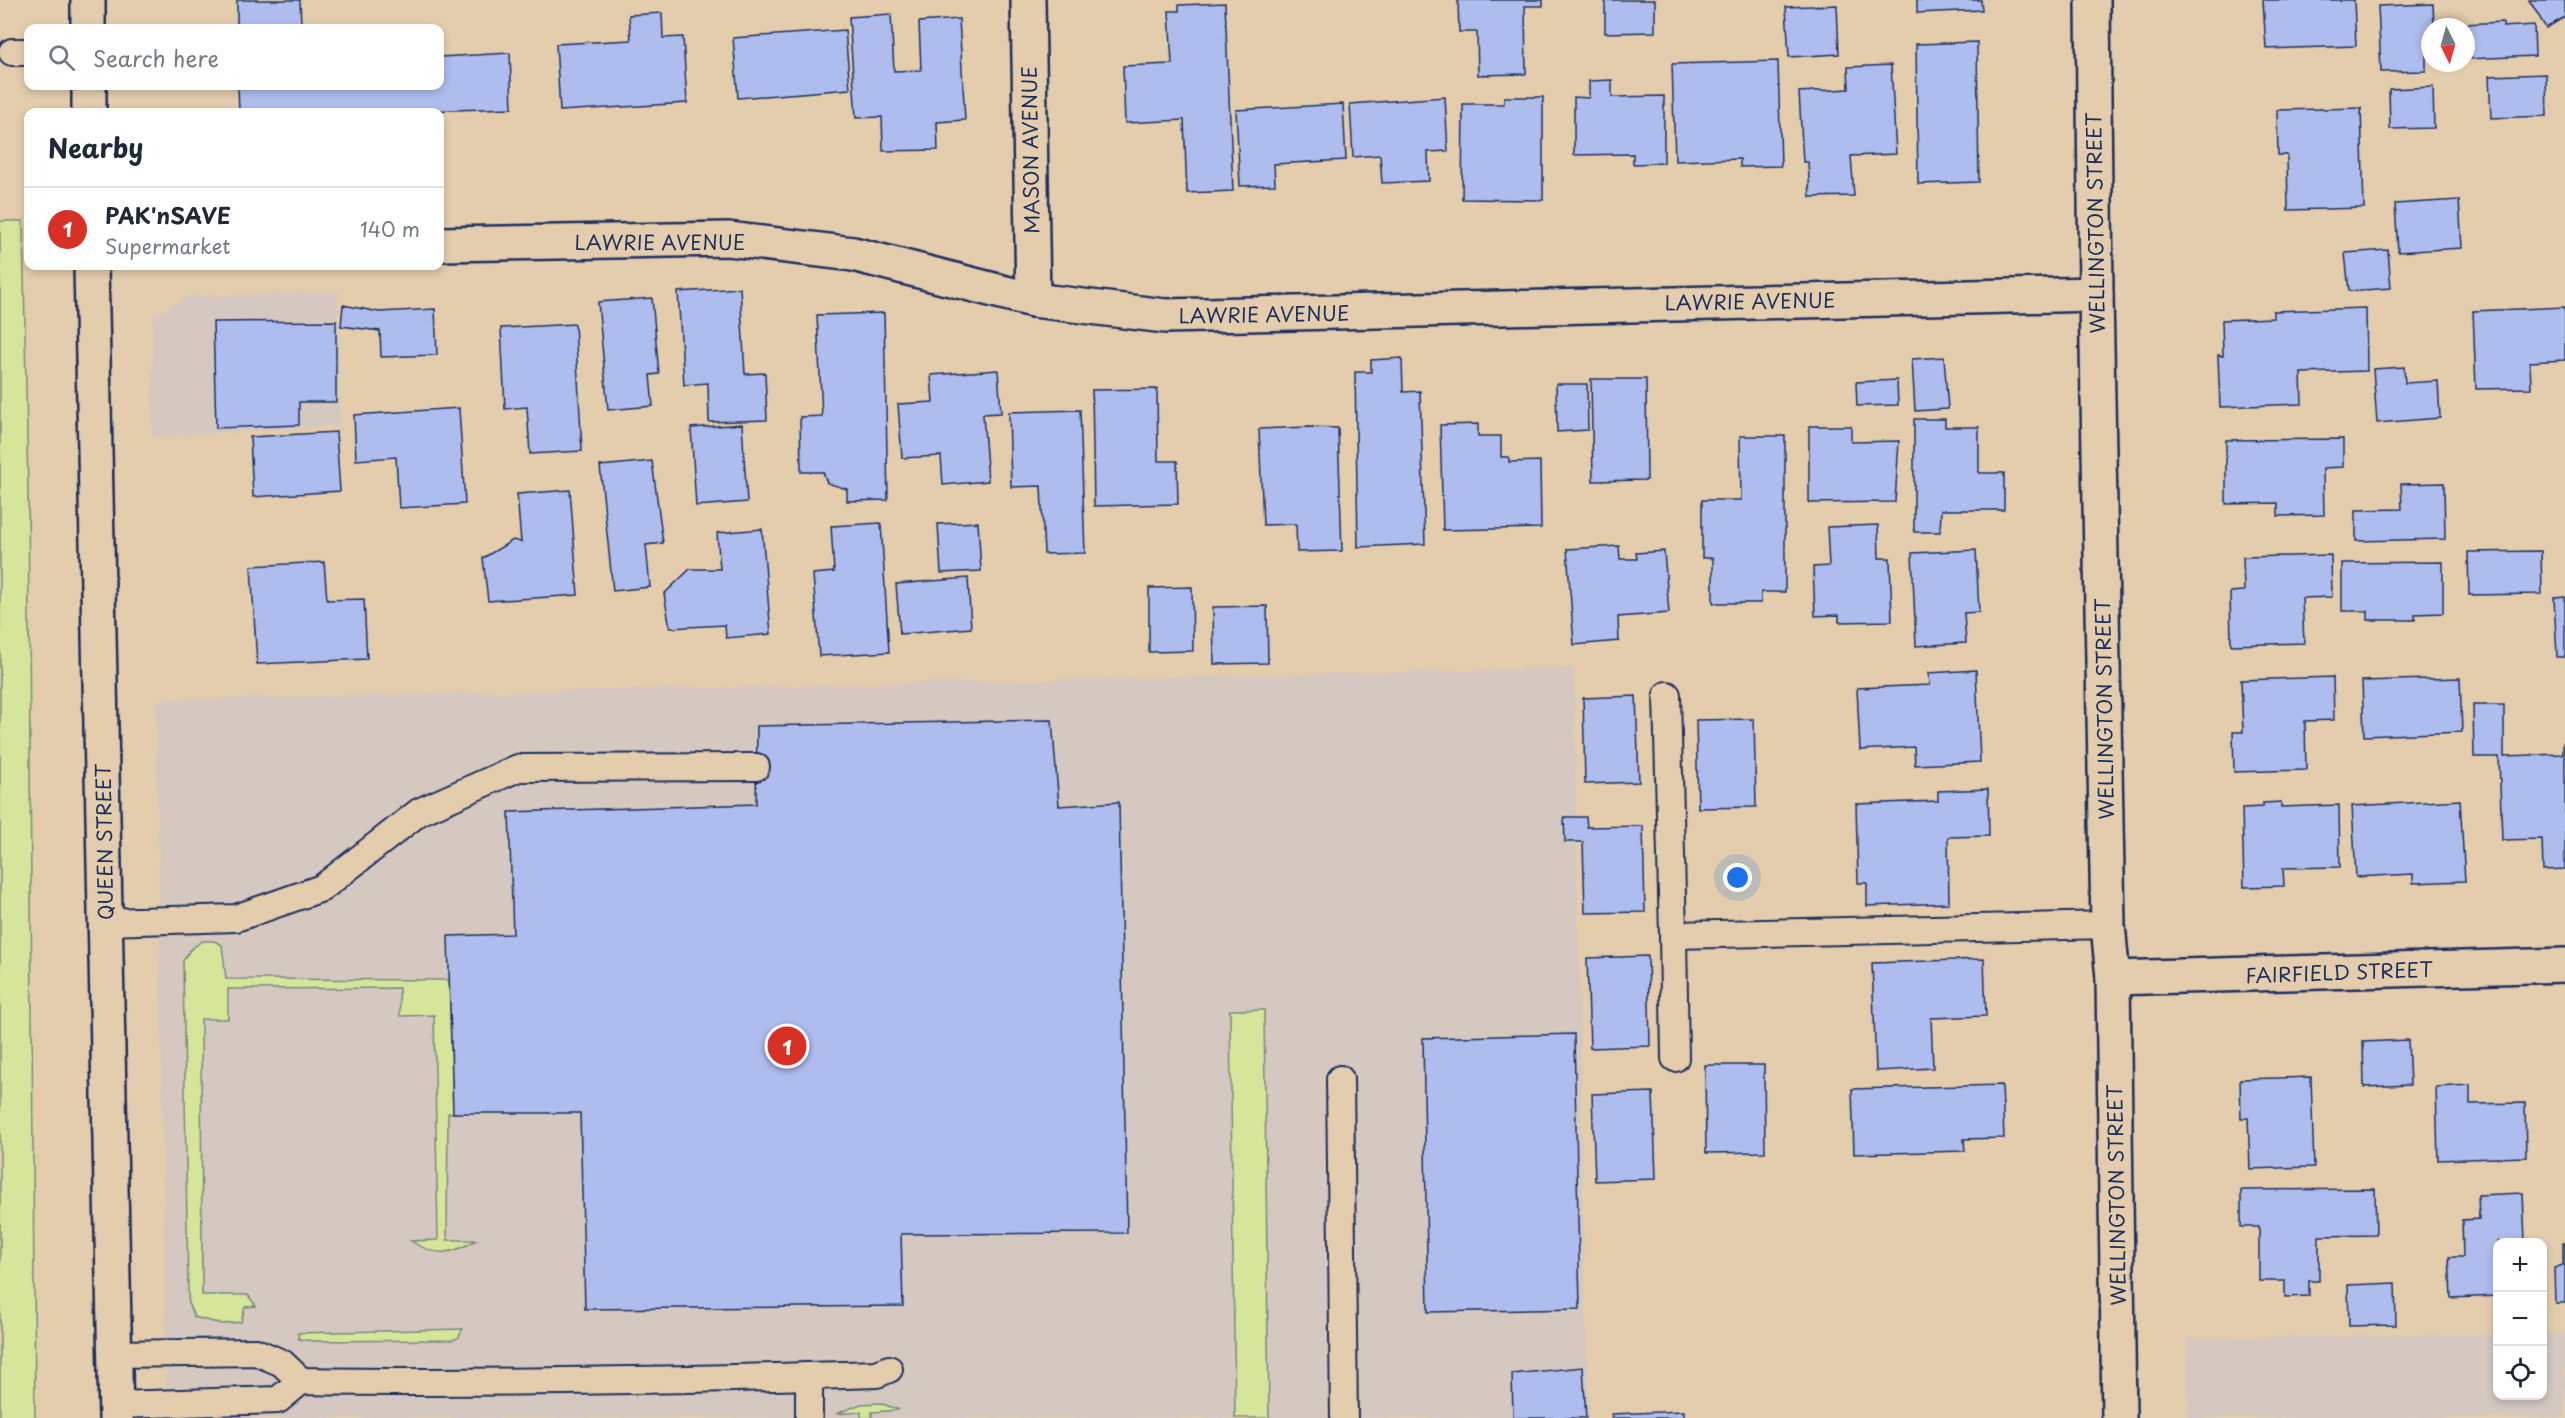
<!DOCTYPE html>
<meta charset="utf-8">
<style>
body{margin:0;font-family:"Playpen Sans",sans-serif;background:#f2f2f3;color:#1f2937}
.controls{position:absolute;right:18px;bottom:18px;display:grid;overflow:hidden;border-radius:12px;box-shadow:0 3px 9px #0003}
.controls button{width:54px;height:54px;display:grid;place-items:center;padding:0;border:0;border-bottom:2px solid #e0e1e3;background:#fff;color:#1f2937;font:30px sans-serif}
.compass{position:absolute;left:2421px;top:18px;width:54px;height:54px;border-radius:50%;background:#fff;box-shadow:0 3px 9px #0003;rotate:175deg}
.you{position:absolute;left:1738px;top:878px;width:21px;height:21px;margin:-15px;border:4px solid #fff;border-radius:50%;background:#1a73e8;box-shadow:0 0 0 9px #1a73e833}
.badge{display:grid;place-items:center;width:39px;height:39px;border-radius:50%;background:#d93025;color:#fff;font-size:20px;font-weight:700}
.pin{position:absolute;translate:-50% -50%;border:3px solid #fff;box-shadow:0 2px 6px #0006}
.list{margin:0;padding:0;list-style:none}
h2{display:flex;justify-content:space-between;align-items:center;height:78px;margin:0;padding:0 24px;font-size:26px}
h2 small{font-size:20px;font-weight:400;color:#747a83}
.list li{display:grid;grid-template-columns:39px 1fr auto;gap:18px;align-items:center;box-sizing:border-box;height:84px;padding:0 24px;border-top:2px solid #e0e1e3}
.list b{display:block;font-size:22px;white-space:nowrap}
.list p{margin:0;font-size:20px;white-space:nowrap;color:#747a83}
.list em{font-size:20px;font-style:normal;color:#747a83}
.icon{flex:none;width:33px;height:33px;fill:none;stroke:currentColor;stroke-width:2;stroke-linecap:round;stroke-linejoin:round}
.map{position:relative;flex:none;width:2565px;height:1418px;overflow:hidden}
.search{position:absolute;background:#fff;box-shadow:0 3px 9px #0003;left:24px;top:24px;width:420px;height:66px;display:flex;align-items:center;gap:15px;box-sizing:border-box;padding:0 21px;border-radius:12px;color:#747a83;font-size:22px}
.panel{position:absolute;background:#fff;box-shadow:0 3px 9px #0003;left:24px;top:108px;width:420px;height:162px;border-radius:12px}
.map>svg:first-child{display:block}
.built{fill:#d4c8c0}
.green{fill:#d5e69a;stroke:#788a7c;stroke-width:1.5}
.building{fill:#aebded;stroke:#1b2f5e;stroke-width:1.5}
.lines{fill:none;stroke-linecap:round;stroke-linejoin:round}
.lane-casing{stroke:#1b2f5e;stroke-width:30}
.street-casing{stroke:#1b2f5e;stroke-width:38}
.secondary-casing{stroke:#1b2f5e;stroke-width:38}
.lane{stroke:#e4cdad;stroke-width:26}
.street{stroke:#e4cdad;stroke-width:33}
.secondary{stroke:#e4cdad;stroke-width:33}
.labels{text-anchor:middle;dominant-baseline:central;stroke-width:5;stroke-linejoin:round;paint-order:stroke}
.street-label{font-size:20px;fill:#1b2f5e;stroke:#e4cdad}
</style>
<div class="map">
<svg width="2565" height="1418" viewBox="0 0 2565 1418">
<rect width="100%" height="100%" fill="#e4cdad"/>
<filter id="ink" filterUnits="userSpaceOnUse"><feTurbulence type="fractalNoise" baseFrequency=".0167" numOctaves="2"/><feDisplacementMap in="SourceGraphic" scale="12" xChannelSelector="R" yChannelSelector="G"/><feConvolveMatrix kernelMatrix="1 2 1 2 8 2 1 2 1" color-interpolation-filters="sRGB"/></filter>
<g filter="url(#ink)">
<g class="built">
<path d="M338,292L339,426L152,437L153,317L188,296Z"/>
<path d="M1574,668L1583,1210L1589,1418H167L156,700Z"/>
<path d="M2565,1333V1418H2188L2187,1338L2497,1334L2498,1396H2542L2543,1334Z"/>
</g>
<g class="green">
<path d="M0,221H23L28,493L35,1418H0Z"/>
<path d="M202,941H214L222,945L226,979L449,980L453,1113H448L447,1240H476C452,1255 435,1257 411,1241L438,1240L434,1015L400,1016L399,988L228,989V1019H201L202,1295H248L256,1306L245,1307L241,1322L222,1324L194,1317L189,1305L188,1293L183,961L190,950Z"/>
<path d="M1230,1010H1264L1269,1418H1235Z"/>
<path d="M463,1329L458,1338L452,1340L314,1341L299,1339L298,1333Z"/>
<path d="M880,1403L899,1410L872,1412V1418H861V1412L836,1414L861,1404Z"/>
</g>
<g class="building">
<path d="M237,0H300L301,25L237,27Z"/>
<path d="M1458,0H1543V6H1525L1526,74L1478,75L1477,32H1459Z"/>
<path d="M1605,0H1655V32L1605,33Z"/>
<path d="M1917,0H1981L1982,10L1917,13Z"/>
<path d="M2263,0H2354L2356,46L2266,49Z"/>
<path d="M2529,0H2565V17L2546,28Z"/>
<path d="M1225,3L1233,191L1187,193L1184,120L1125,123L1123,66L1172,64L1169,11H1179V5Z"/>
<path d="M2433,4L2434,27H2430V45H2426V71L2381,72L2378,6Z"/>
<path d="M1837,5L1839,54L1789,57L1786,7Z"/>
<path d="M662,13L663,38L683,37L687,103L560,111L556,44L631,40L629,15Z"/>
<path d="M891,14L894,71L921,70L919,22L959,19L965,120L937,122L938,150L883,151L882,117L856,118L849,17Z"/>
<path d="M2503,22V27L2534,25L2535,56L2466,59V27H2442V25Z"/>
<path d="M845,30L850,89L738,98L733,38Z"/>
<path d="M1977,42L1979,182L1918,184L1916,44Z"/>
<path d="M510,53L512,108L396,112H239L238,86H440V57Z"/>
<path d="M1778,61L1781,166L1740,167V159L1675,161L1672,64Z"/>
<path d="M1891,65L1896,154L1851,156L1854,196L1810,197L1808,162H1803L1799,92L1849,89L1848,67Z"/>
<path d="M2546,74L2547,116L2491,118L2489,76Z"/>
<path d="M1612,80V97L1664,96V163L1633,164V154L1574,155V97L1589,98V81Z"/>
<path d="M2433,87L2434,128L2390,129L2389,89Z"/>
<path d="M1445,97L1448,151L1428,152L1429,181L1382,183L1380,155L1353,157L1350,104Z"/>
<path d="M1504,97H1543V200L1462,199L1463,104H1504Z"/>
<path d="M1343,104L1346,160L1274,164L1275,185L1240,186L1236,110Z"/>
<path d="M2361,108L2364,208L2288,210L2287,155H2278L2277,110Z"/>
<path d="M2459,200L2462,248L2398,252L2395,204Z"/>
<path d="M2388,250L2391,288L2349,291L2345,253Z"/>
<path d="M740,288L745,374L765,373L767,420L709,422L708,383L684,385L678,292Z"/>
<path d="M652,298L659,374L650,375L653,406L608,410L598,302Z"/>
<path d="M343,305L379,312L435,309L437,355L381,357L380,331L341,326Z"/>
<path d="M2565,307V360L2530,362L2531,388L2476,389L2473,311Z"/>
<path d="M2366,308L2367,371L2301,373L2302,404L2220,407L2218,355L2223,356L2222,320L2273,318V311Z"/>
<path d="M884,313L888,500L847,501V489L827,483L823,472H801L800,417L822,416L817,315Z"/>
<path d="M336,321V402H299V425L216,428L213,322Z"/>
<path d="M575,324L582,451L530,454L527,407L505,409L501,328Z"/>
<path d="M1944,357L1948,409L1915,411L1912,359Z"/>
<path d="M1402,358L1403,392L1420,391L1425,544L1358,547L1355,372H1371V360Z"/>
<path d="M2404,367L2405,383L2438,381L2440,418L2377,423L2373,369Z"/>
<path d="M998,370L1001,413L983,414L988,481L943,485L941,456L902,458L898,404L933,402L931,375Z"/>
<path d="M1591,379H1646L1647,480L1593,481Z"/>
<path d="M1897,380L1898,405L1857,406L1856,382Z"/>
<path d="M1556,384H1587L1588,430L1557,432Z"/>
<path d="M1157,389L1158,461H1177L1178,504L1094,506L1092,390Z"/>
<path d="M459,408L465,504L399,508L396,457L356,460L354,415Z"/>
<path d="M1080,410L1085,553L1044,554L1041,486L1011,487L1009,412Z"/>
<path d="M1914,419H1945V427H1979V473H2004V510H1941L1940,532H1914Z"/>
<path d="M742,424L747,502L696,506L691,428Z"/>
<path d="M1478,424V436H1501V457H1509V462L1540,461L1541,528L1443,530L1440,425Z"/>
<path d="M1809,426H1851V442L1899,441L1895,502L1809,503Z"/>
<path d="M1309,427L1338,428L1342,551L1297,552L1296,524L1263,525L1259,429Z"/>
<path d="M336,432L340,491L253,497L250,437Z"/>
<path d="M1740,436H1785V592H1761V603H1713V558H1702V500H1741Z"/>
<path d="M2343,439V467L2323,468L2324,515L2278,516V503L2226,504V440Z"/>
<path d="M652,461L663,543L646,545L650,587L613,591L600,466Z"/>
<path d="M2444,483L2445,539L2356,541V510L2402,509L2401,484Z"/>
<path d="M570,490L578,595L488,601L483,558L513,540L521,542L517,494Z"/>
<path d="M978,522L981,571L941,573L938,524Z"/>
<path d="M881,523L889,652L819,656L813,574L834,572L831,526Z"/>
<path d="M1878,525L1879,558H1890L1892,621L1839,622V615L1815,616L1813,567L1829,566L1827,527Z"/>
<path d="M762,529L771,634L726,638L725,625L670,628L664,594L690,569H720L717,533Z"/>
<path d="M1619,546L1620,559H1637L1636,553L1664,551L1669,613L1618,617L1619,641L1574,645L1567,549Z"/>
<path d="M1976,550L1979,612L1964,613L1966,643L1916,646L1912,553Z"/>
<path d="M2541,551L2542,594L2469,595L2468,552Z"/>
<path d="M2331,555L2332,597L2302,598L2304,643L2231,645L2230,592L2244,591L2243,557Z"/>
<path d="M324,562L327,600L364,599L367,659L257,664L251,566Z"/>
<path d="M2443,562V613L2415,614V620H2368V611H2342V563Z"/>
<path d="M968,578L971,628L900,634L896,584Z"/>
<path d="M1192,587L1193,651L1149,652V588Z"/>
<path d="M2565,597V657H2557L2554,598Z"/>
<path d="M1267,606L1268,663L1214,664L1213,607Z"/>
<path d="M1976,670L1980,762L1915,765L1914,747L1860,750L1857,688L1930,685L1929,673Z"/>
<path d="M2333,677L2334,720L2305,721L2306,770L2234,772L2233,732H2243L2241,680Z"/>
<path d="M2460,678L2462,732L2364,736L2362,681Z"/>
<path d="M1636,696L1639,782L1585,784L1583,698Z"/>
<path d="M2473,705H2504V756L2563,754V743H2565V869L2543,870L2542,839L2502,840L2499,757H2474Z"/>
<path d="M1754,719L1756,807L1698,808L1696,720Z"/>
<path d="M1052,720L1059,806L1119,802L1127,1233L901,1234L903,1306L585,1309L580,1113H453L448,936L513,934L509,812L756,804L757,726Z"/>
<path d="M1988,789L1989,836L1948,837L1949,903L1867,906V883H1858L1856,804L1938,801V791Z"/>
<path d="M2460,800L2465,881L2413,883V874L2356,877L2352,806Z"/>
<path d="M2281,802V807L2339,805L2340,867L2283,868L2284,886L2244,887L2242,808L2263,807V803Z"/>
<path d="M1564,817H1586L1587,827L1643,826L1645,912L1585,913L1583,842H1565Z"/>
<path d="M1648,956L1650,1046L1590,1048L1587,958Z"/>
<path d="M1984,959L1986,1016L1931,1018L1933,1068L1876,1071L1872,963Z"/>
<path d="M1574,1034L1580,1309L1428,1312L1423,1038Z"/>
<path d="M2408,1040L2410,1085L2364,1087L2363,1042Z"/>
<path d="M1705,1065H1764L1765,1152L1706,1153Z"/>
<path d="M2311,1077L2314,1167L2250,1169L2248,1118H2241L2240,1079Z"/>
<path d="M2002,1085L2004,1138L1964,1139L1965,1151L1854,1154L1852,1089Z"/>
<path d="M2470,1085V1104L2525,1103L2526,1157L2438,1160L2436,1087Z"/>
<path d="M1653,1092L1656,1179L1595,1181L1592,1094Z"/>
<path d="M2375,1189L2376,1235L2319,1236V1281H2309V1296L2285,1297V1281H2259V1227H2241V1190Z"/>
<path d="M2523,1193L2525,1242H2498V1296L2451,1298L2449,1257H2463L2462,1220L2479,1219L2478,1195Z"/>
<path d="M2563,1243H2565V1303H2555L2554,1268L2563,1265Z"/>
<path d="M2395,1283L2396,1325L2349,1326L2348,1285Z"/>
<path d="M1583,1367L1586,1418H1513L1512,1374Z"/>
<path d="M1684,1411V1418H1612V1414Z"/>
</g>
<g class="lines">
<g class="lane-casing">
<g id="lane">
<path d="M12,52H28"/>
<path d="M1667,695L1673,935"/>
<path d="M106,922L236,918L322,888L419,812L518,768L756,767"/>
<path d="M1675,1058L1673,935L2108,925"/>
<path d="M1340,1079L1344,1418"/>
<path d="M115,1354L256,1352L282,1363L301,1381"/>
<path d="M116,1405L278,1400L301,1381C493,1384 685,1380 877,1374L889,1369"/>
<path d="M809,1418V1376"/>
</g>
</g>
<g class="street-casing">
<g id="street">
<path d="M1028,0L1033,300"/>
<path d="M2093,0L2096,294L2108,925L2113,978L2119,1418"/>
<path d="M440,244L728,239L853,254L1033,300L1165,316L2096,294"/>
<path d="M2113,978L2565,965"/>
</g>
</g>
<g class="secondary-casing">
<g id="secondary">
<path d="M88,0V28"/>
<path d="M89,86V112"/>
<path d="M91,266L116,1418"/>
</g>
</g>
<use href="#lane" class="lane"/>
<use href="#street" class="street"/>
<use href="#secondary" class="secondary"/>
</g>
</g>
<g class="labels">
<g class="street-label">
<text transform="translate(1030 150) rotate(-91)">MASON AVENUE</text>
<text transform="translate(2095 223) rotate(-91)">WELLINGTON STREET</text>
<text x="660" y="242">LAWRIE AVENUE</text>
<text transform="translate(1750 301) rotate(-1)">LAWRIE AVENUE</text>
<text transform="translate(1264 314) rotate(-1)">LAWRIE AVENUE</text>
<text transform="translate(2104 709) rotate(-91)">WELLINGTON STREET</text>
<text transform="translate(104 842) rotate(-91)">QUEEN STREET</text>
<text transform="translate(2339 972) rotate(-2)">FAIRFIELD STREET</text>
<text transform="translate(2116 1195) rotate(-91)">WELLINGTON STREET</text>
</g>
</g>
</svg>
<div class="controls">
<button>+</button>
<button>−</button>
<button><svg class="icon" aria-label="locate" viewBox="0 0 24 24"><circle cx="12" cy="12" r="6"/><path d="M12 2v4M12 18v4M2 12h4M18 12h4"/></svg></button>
</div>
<svg class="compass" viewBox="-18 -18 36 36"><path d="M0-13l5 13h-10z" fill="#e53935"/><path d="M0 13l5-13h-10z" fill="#747a83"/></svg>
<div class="you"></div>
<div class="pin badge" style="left:787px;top:1046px">1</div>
<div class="search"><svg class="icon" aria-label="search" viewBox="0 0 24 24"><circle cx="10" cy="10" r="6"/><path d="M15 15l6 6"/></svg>Search here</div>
<section class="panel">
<h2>Nearby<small></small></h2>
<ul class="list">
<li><span class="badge">1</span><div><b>PAK'nSAVE</b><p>Supermarket</p></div><em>140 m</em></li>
</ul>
</section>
</div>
